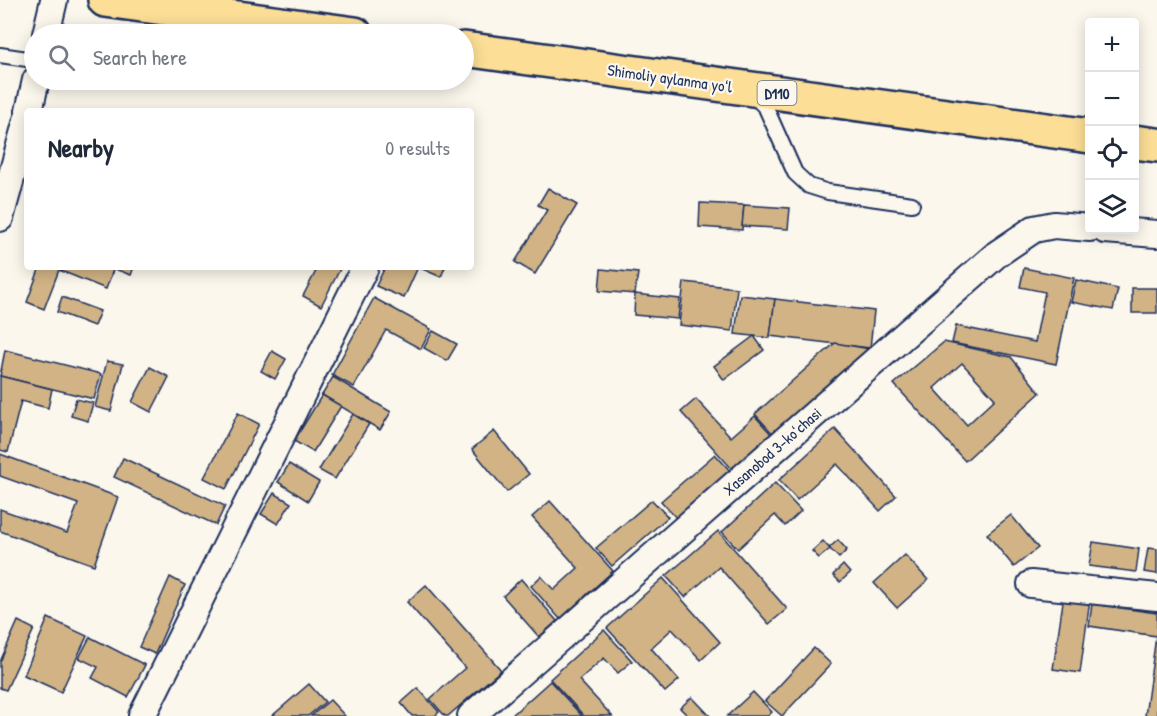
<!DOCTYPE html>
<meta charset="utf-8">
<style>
body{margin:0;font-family:"Patrick Hand",sans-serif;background:#f2f2f3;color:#1f2937}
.controls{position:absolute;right:18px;top:18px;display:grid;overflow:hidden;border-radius:6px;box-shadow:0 3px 15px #0003}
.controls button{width:54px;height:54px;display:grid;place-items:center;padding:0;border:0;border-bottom:2px solid #e0e1e3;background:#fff;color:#1f2937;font:30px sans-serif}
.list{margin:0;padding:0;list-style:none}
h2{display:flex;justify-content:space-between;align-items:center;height:78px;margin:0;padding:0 24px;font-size:26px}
h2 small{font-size:20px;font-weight:400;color:#747a83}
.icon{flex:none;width:33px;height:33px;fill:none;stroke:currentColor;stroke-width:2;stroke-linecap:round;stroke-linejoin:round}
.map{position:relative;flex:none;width:1157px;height:716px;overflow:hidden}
.search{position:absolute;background:#fff;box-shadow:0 3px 15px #0003;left:24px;top:24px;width:450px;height:66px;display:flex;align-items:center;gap:15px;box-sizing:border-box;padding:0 21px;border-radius:33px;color:#747a83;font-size:22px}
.panel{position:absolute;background:#fff;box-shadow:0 3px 15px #0003;left:24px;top:108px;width:450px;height:162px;border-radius:6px}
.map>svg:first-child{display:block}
.building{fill:#d1b385;stroke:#1b2f5e;stroke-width:1.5;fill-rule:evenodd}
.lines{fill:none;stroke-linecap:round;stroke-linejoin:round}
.lane-casing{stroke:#1b2f5e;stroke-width:18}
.street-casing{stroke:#1b2f5e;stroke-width:30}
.primary-casing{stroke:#1b2f5e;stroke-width:38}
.lane{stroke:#fbf7ec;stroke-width:14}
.street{stroke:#fbf7ec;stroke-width:26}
.primary{stroke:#fcde96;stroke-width:33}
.labels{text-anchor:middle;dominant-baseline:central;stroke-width:4.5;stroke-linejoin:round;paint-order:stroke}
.shield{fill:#fbf7ec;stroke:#5e6b89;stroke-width:1.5}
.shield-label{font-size:15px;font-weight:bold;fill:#1b2f5e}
.street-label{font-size:16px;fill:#1b2f5e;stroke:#fbf7ec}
</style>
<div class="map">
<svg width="1157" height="716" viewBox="0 0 1157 716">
<rect width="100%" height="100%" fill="#fbf7ec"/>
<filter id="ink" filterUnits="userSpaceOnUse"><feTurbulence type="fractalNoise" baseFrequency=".0167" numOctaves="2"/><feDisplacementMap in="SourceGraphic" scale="12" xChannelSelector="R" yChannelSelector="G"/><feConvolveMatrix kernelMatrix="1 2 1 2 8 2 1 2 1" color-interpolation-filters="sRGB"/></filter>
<g filter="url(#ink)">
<g class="building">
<rect x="75" y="29" width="13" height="5"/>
<path d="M548,188L577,205L535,274L515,262L547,210L538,205Z"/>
<path d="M700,203L744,205L742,230L699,227Z"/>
<path d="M744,205L790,208L788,229L742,226Z"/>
<path d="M40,267H105L113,270L106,289L59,270L44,309L27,302Z"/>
<path d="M109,267H134L131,275Z"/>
<path d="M309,267H341L321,306L303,296L316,271Z"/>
<path d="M385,267H418L404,298L376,286Z"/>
<path d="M418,267H445L441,277Z"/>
<path d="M1024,268L1074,278L1056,364L952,343L956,326L1035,342L1045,292L1020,287Z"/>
<path d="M601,269L638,273L635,294L599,291Z"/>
<path d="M1076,280L1118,289L1113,310L1071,302Z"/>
<path d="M684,282L737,288L732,331L679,325Z"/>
<rect x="1132" y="288" width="25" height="25"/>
<path d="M635,294L680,299L678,319L634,315Z"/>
<path d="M740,295L775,299L770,338L735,334Z"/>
<path d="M62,297L100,311L94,326L57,312Z"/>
<path d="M374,298L431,329L421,349L386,330L354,387L332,375Z"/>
<path d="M775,299L874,311L870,348L770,336Z"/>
<path d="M433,331L457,344L447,361L424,348Z"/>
<path d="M754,336L764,350L724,380L714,366Z"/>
<path d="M944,342L1011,357L1040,393L965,461L894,384ZM962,363L995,399L967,425L934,388Z"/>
<path d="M835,343L870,349L775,436L755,414Z"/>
<path d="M5,350L101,374L94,399L0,376Z"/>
<path d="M272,351L286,359L275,379L261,371Z"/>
<path d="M107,361L123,364L111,411L95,407Z"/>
<path d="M150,367L169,377L151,412L132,402Z"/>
<path d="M0,376L52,389L48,408L21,401L8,452L0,450Z"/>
<path d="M333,377L391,412L380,430L322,395Z"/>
<path d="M322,395L341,406L313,452L294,441Z"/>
<path d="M76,399L93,403L88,421L71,416Z"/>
<path d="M696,399L731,437L755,416L772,435L733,470L681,412Z"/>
<path d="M238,413L259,424L226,489L204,478Z"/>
<path d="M353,414L369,424L335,479L319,470Z"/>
<path d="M835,429L896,496L880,511L837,464L797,500L779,480Z"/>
<path d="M494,431L529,474L507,492L472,449Z"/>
<path d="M0,454L118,497L94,565L0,531V509L67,533L78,504L0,476Z"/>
<path d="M715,454L732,473L678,520L661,501Z"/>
<path d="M123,458L225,506L216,525L114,477Z"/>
<path d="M289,464L319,482L308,501L278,482Z"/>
<path d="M775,483L801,511L785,526L775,515L738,549L722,532Z"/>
<path d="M274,493L291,503L278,524L261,514Z"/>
<path d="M652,500L668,517L612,566L596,548Z"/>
<path d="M550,501L613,571L560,619L531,586L541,576L554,590L578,568L532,517Z"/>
<path d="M1011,515L1038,548L1014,567L987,534Z"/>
<path d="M718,531L787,609L769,624L719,567L685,597L666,576Z"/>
<path d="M838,540L847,550L839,558L829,548Z"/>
<path d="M823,541L830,549L819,558L812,551Z"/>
<path d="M1093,542L1139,549L1136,572L1089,566Z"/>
<path d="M1148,548L1157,549V574L1144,572Z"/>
<path d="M905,555L928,580L897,608L874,583Z"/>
<path d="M843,565L850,573L840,582L833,575Z"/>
<path d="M170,577L185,585L155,654L139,647Z"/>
<path d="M663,578L720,642L701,660L672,629L651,648L679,680L665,692L607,628Z"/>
<path d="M521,579L557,621L539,637L503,596Z"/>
<path d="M426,585L501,670L448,716H445L430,699L465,668L407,602Z"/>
<path d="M1064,595L1090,599L1080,673L1053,669Z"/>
<path d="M1092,604L1157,613V716H1145L1156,636L1089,626Z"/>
<path d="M48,618L87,636L61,692L24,675Z"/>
<path d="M18,621L34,629L6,690L0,688V662Z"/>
<path d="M604,630L632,661L618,673L604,658L579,680L612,716H584L550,679Z"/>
<path d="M90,637L145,665L128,697L92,678L98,667L79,658Z"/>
<path d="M814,648L831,664L782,716L765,701Z"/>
<path d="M550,681L582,716H511Z"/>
<path d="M309,684L325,702L308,716H272Z"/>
<path d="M418,688L439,712L435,716H412L401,703Z"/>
<path d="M753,692L772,712L768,716H727Z"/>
<path d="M692,697L710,716H688L680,708Z"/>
<path d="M330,700L345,716H311Z"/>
</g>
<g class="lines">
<g class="lane-casing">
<g id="lane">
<path d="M0,55L34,60"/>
<path d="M752,94L766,108L795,173L809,186L828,192L912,204"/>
</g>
</g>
<g class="street-casing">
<g id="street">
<path d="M46,34L54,0"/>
<path d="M29,111L36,80"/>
<path d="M0,218L27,120"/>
<path d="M1105,230L1157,234"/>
<path d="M1031,584L1157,597"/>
<path d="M142,716L365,267"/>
<path d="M471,716L997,254L1034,229L1054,225L1090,228"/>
</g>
</g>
<g class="primary-casing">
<g id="primary">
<path d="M105,0L355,34"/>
<path d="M464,49L1090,136"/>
<path d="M1134,142L1157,145"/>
</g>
</g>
<use href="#lane" class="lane"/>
<use href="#street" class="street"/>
<use href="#primary" class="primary"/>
</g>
</g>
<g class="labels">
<rect class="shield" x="757.5" y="81" width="39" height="24" rx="4.5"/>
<g class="shield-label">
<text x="777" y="93">D110</text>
</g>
<g class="street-label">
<text transform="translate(670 78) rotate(8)">Shimoliy aylanma yoʻl</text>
<text transform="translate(772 451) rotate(-41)">Xasanobod 3-koʻchasi</text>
</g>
</g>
</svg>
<div class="controls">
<button>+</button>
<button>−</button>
<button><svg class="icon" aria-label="locate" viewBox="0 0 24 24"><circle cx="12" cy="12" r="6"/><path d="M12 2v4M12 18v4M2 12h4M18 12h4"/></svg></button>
<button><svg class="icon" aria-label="layers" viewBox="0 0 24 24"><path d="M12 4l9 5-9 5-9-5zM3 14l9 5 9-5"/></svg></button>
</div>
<div class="search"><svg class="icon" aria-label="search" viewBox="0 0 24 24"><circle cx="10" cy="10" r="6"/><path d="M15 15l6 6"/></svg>Search here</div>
<section class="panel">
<h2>Nearby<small>0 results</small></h2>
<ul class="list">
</ul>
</section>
</div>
